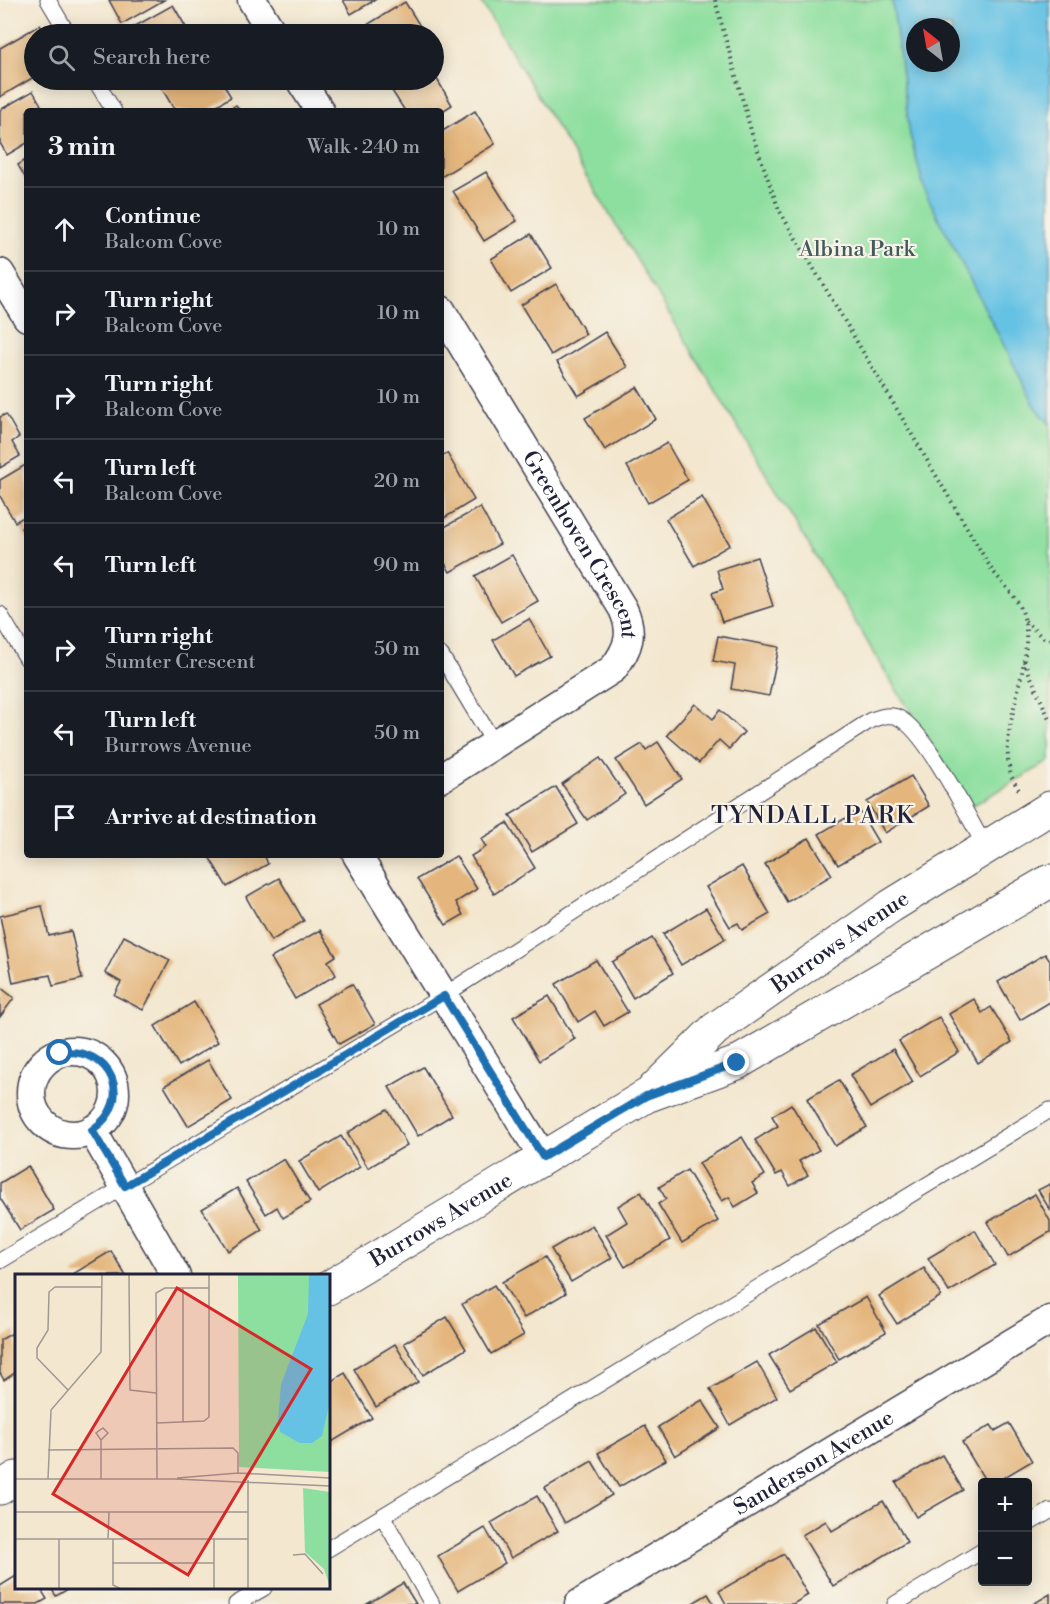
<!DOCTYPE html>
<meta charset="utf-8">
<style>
body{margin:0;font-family:"Libre Bodoni",serif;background:#20242c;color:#f1f3f6}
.controls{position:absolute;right:18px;bottom:18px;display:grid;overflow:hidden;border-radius:6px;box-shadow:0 3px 15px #0003}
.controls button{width:54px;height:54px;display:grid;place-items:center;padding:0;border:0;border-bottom:2px solid #363941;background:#171b24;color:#f1f3f6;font:30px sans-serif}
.compass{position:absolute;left:906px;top:18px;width:54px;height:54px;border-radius:50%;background:#171b24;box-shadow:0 3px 15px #0003;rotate:329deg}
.stop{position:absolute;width:18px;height:18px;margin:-14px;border:4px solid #1f6fb2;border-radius:50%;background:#fff}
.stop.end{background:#1f6fb2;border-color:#fff;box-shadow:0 2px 6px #0008}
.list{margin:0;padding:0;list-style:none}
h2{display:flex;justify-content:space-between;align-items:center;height:78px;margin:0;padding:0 24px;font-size:26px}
h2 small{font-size:20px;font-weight:400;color:#9ea1a6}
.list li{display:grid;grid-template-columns:39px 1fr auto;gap:18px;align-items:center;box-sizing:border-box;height:84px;padding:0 24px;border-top:2px solid #363941}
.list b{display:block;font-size:22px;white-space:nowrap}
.list p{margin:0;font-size:20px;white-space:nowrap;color:#9ea1a6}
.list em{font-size:20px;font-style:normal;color:#9ea1a6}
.icon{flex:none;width:33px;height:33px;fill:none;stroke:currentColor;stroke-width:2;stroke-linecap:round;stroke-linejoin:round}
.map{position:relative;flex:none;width:1050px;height:1604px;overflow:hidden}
.search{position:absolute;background:#171b24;box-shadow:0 3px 15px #0003;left:24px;top:24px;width:420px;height:66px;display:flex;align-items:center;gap:15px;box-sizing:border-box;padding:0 21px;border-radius:33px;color:#9ea1a6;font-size:22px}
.panel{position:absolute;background:#171b24;box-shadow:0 3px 15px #0003;left:24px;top:108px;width:420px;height:750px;border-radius:6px}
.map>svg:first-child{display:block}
.green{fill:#8ddf9f;stroke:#58806d;stroke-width:1.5;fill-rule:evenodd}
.water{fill:#66c2e4;stroke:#447290;stroke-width:1.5;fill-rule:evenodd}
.building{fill:#e4b67d}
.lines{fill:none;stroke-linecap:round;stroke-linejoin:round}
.service-casing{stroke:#414051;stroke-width:17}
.minor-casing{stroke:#414051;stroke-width:31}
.tertiary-casing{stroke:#414051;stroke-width:35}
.path{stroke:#414051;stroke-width:4;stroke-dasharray:1.5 4.5;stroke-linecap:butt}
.service{stroke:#fff;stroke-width:15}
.minor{stroke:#fff;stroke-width:28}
.tertiary{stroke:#fff;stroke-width:33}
.route{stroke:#1f6fb2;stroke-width:8}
.labels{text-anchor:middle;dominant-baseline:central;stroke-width:4.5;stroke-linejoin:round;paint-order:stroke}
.park-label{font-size:22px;fill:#425b59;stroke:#f7f3e8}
.street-label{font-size:22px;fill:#22223b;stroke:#f7f3e8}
.neighbourhood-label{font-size:24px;letter-spacing:1.5px;fill:#22223b;stroke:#f7f3e8}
.inset-road{fill:none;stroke:#9f9894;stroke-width:1.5}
.view{fill:#d62828;fill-opacity:0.15;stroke:#d62828;stroke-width:3}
.inset-edge{fill:none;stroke:#22223b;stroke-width:3}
</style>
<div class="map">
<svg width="1050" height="1604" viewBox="0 0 1050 1604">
<rect width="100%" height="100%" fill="#f7f3e8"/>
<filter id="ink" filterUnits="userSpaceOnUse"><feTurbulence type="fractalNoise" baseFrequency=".0167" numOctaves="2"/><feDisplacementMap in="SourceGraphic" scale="12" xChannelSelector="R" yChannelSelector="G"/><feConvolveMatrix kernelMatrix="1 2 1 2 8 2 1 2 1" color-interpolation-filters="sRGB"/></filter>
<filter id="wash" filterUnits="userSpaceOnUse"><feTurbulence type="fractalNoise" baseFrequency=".008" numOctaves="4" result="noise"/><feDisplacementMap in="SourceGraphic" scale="24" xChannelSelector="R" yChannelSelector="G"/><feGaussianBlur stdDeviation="1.35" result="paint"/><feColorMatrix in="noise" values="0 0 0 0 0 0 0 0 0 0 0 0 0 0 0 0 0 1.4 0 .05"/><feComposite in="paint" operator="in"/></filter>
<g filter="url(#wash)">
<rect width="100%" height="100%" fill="#f3e7cf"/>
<path class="green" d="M480,0H1050V761L972,806L894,686ZM915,27H951V63H915Z"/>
<path class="water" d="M892,0H1050V424L1036,408L925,192L910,135ZM915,27H951V63H915Z"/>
<g id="blocks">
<g class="building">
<path d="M109,0H164L122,24Z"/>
<path d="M343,0H375L351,14Z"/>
<path d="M405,2L425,34H359L357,31Z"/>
<path d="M173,5L190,34H121Z"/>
<path d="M40,25L46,34H34V51L32,53L34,57V77L0,97V48Z"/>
<path d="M434,74L452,105L441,112L405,111L385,80H434Z"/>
<path d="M157,80H221L231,97L207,111H175Z"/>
<path d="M33,91L41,105L32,111H27V143L7,155L0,143V110Z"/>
<path d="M236,105L240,111H227Z"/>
<path d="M475,111L495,144L441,177V132Z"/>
<path d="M27,159V181L18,165Z"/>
<path d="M486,172L517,221L484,241L453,191Z"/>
<path d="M531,234L552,268L511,293L491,259Z"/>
<path d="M556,284L586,334L551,355L521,305Z"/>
<path d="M605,332L627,367L578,396L557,362Z"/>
<path d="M637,387L656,419L605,450L585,418Z"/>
<path d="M6,414L19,437L12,442L20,456L0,468V417Z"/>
<path d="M667,443L688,480L648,503L627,466Z"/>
<path d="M447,453L474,500L441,520V457Z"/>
<path d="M27,464V515L15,522L0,496V480Z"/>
<path d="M702,497L730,545L694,566L666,519Z"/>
<path d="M480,507L500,544L450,572L441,556V529Z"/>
<path d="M27,524V539L21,528Z"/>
<path d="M512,555L538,601L501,622L475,576Z"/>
<path d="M757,557L773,606L722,622L712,593L723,589L717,570Z"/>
<path d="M529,619L550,656L514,676L493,640Z"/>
<path d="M718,636L779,647L769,696L731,689L735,665L713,661Z"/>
<path d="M695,704L713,719L720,710L744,732L729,749L719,740L699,763L667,735Z"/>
<path d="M658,742L682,779L644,804L616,760L642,744L646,750Z"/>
<path d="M600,758L625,794L587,820L562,784Z"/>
<path d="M911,776L929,806L885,833L867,802Z"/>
<path d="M556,787L578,824L532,852L510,815Z"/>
<path d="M859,810L878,842L838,865L819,834Z"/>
<path d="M507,823L535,868L494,894L471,856L486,847L481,839Z"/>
<path d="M809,838L832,875L787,902L765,864Z"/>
<path d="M208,855H264L268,864L227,887Z"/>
<path d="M456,856L477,889L456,902L463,915L446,925L417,879Z"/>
<path d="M742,866L770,914L742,930L738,923L730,927L706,887Z"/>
<path d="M279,878L304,921L271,941L246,897Z"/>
<path d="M42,906L49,936L71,931L82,979L53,986L50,975L13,983L0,916Z"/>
<path d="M706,908L725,939L681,965L663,934Z"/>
<path d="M320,930L336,956L328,961L336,975L295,999L271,958Z"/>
<path d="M124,936L170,960L143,1010L114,995L121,982L105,973Z"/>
<path d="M652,938L673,973L633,998L612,962Z"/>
<path d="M1045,954L1050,961V1002L1020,1020L998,982Z"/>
<path d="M596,960L628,1012L604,1026L595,1011L578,1022L556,984Z"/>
<path d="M352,984L375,1024L339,1044L316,1004Z"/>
<path d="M0,987L14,998L0,1017Z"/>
<path d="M549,996L575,1039L539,1061L513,1017Z"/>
<path d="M974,999L982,1013L991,1007L1012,1042L978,1063L949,1014Z"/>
<path d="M194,1002L218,1042L179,1066L155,1026Z"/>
<path d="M939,1017L959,1052L920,1076L899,1041Z"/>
<path d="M893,1049L913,1082L870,1108L850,1075Z"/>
<path d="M208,1060L232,1100L188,1126L164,1086Z"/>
<path d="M423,1067L452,1115L418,1136L389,1087Z"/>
<path d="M839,1080L867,1127L835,1146L807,1099Z"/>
<path d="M791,1104L819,1150L799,1161L808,1175L790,1186L782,1172L776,1175L755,1140L778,1126L772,1116Z"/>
<path d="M387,1109L407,1145L368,1168L347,1133Z"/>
<path d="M341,1136L360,1167L318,1193L299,1161Z"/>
<path d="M742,1137L765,1175L752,1183L758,1193L735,1207L729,1197L722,1201L699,1163Z"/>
<path d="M284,1159L310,1202L283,1218L277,1207L266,1214L246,1182Z"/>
<path d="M28,1166L54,1210L20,1230L0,1198V1183Z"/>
<path d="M687,1170L718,1221L682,1243L658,1204L666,1199L659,1187Z"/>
<path d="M1050,1184V1210L1038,1190Z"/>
<path d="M237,1188L262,1230L228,1251L202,1209Z"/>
<path d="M641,1192L670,1240L625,1267L606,1235L627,1222L618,1206Z"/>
<path d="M1035,1194L1050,1221V1232L1008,1257L988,1222Z"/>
<path d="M592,1225L612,1258L571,1282L551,1249Z"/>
<path d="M975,1230L995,1265L949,1292L928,1258Z"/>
<path d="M111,1251L126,1276H74L73,1274Z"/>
<path d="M545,1257L566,1293L524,1318L502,1282Z"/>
<path d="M924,1268L941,1296L897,1324L879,1296Z"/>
<path d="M494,1285L524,1335L491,1354L462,1304Z"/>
<path d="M866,1297L886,1332L839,1359L819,1324Z"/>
<path d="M447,1317L466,1349L423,1375L404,1343Z"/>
<path d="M816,1327L837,1362L790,1389L769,1355Z"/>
<path d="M16,1331V1372L4,1380L0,1373V1340Z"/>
<path d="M395,1344L418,1382L376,1407L354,1369Z"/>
<path d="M757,1362L777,1397L730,1425L710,1389Z"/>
<path d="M345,1373L372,1418L330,1443L328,1383Z"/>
<path d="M702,1400L720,1428L675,1456L658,1427Z"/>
<path d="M1009,1423L1032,1461L996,1482H986L962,1442L991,1425L995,1431Z"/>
<path d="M645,1426L666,1460L619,1487L598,1453Z"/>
<path d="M942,1455L963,1490L916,1517L896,1482Z"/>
<path d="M592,1461L612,1495L565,1523L545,1488Z"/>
<path d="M537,1496L558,1531L511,1558L491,1523Z"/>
<path d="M883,1501L907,1542L833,1586L802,1535L826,1521L832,1531Z"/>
<path d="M485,1528L505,1563L458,1591L438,1556Z"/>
<path d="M784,1554L808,1595L793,1604H726L719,1591Z"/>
<path d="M16,1576V1588H40L47,1599L38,1604H0V1586Z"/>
<path d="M403,1583L416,1604H367Z"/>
<path d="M51,1588H70L56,1596Z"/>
<path d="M708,1594L714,1604H691Z"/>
<path d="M1050,1594V1604H1033Z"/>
</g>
</g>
</g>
<g filter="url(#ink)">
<use href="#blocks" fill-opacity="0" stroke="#414051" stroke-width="1.5"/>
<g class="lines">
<g class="service-casing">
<g id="service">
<path d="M48,0L68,34"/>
<path d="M95,80L114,111"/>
<path d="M0,614L27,659"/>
<path d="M441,655L494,743"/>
<path d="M0,1261L443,996L871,720C880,717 890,713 899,718C927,732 967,816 985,846"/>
<path d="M383,1517L432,1604"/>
<path d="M1028,1524L1050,1511"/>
<path d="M328,1549L1050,1110"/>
<path d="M236,1604L264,1588"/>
<path d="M895,1604L982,1551"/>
</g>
</g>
<g class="minor-casing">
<g id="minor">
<path d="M252,0L273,34"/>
<path d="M300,80L320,111"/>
<path d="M0,273L27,317"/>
<path id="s1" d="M441,310L623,609C634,633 629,648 613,669L441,778"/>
<path d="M357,855L543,1157"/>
<circle cx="73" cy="1093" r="42"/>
<path d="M92,1130L176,1276"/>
<path id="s2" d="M579,1604L1050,1320"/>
</g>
</g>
<g class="tertiary-casing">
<g id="tertiary">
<path id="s3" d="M654,1089L715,1029L891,906L1050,808"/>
<path id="s4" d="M328,1288L646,1096L737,1063L1050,881"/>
<path d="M0,1488L16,1478"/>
</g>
</g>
<g class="path">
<path d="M715,0L752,134L779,210L992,570C1002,583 1016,596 1022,611C1039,658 998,723 1010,771C1011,778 1017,786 1020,792"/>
<path d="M1025,621L1042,637L1050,640"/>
<path d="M1024,661L1050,721"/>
</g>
<use href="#service" class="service"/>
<use href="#minor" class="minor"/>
<use href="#tertiary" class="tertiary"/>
</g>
</g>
<g class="lines" filter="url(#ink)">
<path class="route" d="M60,1053C111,1045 136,1101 92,1130L125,1186L444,996L543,1157L646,1096L737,1063"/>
</g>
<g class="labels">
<g class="park-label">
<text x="857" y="249">Albina Park</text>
</g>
<g class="street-label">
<text stroke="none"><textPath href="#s1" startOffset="274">Greenhoven Crescent</textPath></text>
<text stroke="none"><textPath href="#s3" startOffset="238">Burrows Avenue</textPath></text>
<text stroke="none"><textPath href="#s4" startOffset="132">Burrows Avenue</textPath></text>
<text stroke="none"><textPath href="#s2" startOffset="274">Sanderson Avenue</textPath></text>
</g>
<g class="neighbourhood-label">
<text x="813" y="816">TYNDALL PARK</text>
</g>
</g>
<g transform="translate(15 1274)">
<rect width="315" height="315" fill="#f3e7cf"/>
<path d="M223,0H315V198L224,193ZM288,214L315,218V313L309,295L290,278Z" fill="#8ddf9f"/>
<path d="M294,0H315V127L307,162L297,169H285L265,158L263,146L266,110L293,40Z" fill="#66c2e4"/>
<path class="inset-road" d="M114,0L115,116L141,119M53,116L22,84V74L33,56L34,18L40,13H86M168,148V14M142,149L189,147L194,143V0M33,176L218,174L223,179V199M162,204L223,199L315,204M0,205H160L315,212M33,205L36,136L86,78L87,0M86,205V166L81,159L88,154L93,159L86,166M142,205L141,19L150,14H194M0,238H233M0,265H233M44,265V315M93,265L94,238M98,265V311L106,315H148M199,265V315M278,281L290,280L308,300M97,289H199M233,315V206"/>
<path class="view" d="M162,14L296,95L173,301L38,220Z"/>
<rect width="315" height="315" class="inset-edge"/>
</g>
</svg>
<div class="controls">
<button>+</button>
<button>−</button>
</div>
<svg class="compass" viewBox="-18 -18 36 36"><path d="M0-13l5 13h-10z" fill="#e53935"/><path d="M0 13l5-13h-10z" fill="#9ea1a6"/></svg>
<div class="stop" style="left:60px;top:1053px"></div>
<div class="stop end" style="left:737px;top:1063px"></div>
<div class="search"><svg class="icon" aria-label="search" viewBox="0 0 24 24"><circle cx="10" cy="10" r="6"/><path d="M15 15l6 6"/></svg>Search here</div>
<section class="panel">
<h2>3 min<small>Walk · 240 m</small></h2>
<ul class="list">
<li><svg class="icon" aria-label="ahead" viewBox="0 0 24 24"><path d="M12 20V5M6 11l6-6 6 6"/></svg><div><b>Continue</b><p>Balcom Cove</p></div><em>10 m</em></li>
<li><svg class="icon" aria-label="right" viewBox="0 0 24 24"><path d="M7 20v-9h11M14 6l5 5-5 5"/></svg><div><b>Turn right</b><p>Balcom Cove</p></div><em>10 m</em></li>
<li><svg class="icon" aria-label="right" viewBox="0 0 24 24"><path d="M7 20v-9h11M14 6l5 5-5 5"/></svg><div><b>Turn right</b><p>Balcom Cove</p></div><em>10 m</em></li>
<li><svg class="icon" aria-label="left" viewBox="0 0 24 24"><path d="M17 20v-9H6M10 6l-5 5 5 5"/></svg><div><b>Turn left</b><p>Balcom Cove</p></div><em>20 m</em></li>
<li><svg class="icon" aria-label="left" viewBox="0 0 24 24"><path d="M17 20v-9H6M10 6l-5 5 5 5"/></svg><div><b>Turn left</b></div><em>90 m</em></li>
<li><svg class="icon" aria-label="right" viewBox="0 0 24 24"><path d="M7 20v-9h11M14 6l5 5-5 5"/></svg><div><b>Turn right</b><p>Sumter Crescent</p></div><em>50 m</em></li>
<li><svg class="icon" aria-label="left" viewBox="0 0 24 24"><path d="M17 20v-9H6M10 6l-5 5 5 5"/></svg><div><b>Turn left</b><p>Burrows Avenue</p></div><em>50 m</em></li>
<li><svg class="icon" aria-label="arrive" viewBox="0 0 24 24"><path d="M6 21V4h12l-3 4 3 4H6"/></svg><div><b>Arrive at destination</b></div></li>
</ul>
</section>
</div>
